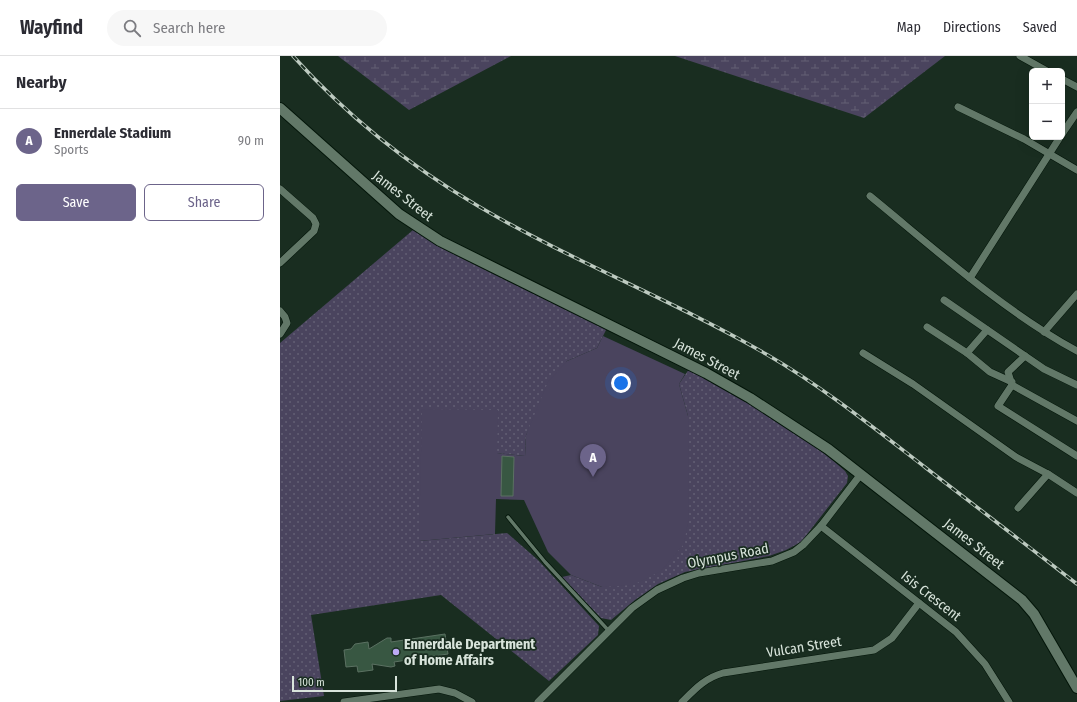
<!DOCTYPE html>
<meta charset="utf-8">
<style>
body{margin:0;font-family:"Fira Sans Condensed",sans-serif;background:#f7f7f7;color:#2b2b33}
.controls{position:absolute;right:12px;top:12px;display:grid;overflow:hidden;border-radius:6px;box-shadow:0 4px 16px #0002}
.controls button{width:36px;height:36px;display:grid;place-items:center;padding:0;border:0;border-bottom:1px solid #e1e1e2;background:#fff;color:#2b2b33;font:20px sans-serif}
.scale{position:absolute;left:12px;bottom:10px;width:105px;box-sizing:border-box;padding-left:4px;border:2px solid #d8e4db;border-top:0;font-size:11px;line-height:14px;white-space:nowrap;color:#d8e4db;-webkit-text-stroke:3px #192d20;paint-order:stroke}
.you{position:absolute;left:341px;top:327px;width:14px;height:14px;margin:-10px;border:3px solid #fff;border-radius:50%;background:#1a73e8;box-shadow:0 0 0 6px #1a73e833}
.badge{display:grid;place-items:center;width:26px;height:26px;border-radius:50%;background:#6c648a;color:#fff;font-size:13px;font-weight:700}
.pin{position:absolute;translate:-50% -33px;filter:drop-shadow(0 1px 2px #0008)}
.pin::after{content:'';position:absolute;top:21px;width:14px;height:12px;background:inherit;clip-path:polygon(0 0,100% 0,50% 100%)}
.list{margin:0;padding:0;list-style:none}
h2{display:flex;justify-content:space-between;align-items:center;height:52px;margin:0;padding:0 16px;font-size:17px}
h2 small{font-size:13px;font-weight:400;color:#7c7c81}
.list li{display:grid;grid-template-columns:26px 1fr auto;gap:12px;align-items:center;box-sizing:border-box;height:64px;padding:0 16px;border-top:1px solid #e1e1e2}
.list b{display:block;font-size:15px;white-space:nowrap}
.list p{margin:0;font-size:13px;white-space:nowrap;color:#7c7c81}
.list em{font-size:13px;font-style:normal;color:#7c7c81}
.actions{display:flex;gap:8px;padding:12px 16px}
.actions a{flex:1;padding:9px 0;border:1px solid #6c648a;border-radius:6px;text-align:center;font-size:14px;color:#6c648a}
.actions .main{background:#6c648a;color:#fff}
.icon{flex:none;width:22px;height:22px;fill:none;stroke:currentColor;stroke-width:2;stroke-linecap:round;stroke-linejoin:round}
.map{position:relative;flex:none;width:797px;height:646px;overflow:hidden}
header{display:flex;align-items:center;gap:24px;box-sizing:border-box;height:56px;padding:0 20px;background:#fff;border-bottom:1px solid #e1e1e2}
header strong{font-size:19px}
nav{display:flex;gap:22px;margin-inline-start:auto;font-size:14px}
.search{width:280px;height:36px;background:#f7f7f7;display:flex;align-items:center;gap:10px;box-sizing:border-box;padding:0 14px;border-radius:22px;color:#7c7c81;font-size:15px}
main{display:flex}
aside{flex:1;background:#fff}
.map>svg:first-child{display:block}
.grass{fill:url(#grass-dots)}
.wetland{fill:url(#wetland-marsh)}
.pitch{fill:#4a445e}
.building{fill:#385742;stroke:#5b7162}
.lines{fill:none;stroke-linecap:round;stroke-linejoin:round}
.lane-casing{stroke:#031509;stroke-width:5}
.street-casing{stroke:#031509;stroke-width:8}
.secondary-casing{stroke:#031509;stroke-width:12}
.lane{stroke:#627868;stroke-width:3.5}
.street{stroke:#627868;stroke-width:7}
.secondary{stroke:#627868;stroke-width:10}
.rail-casing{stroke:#bdcac0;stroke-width:3.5}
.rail{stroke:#192d20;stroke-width:2;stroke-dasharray:6;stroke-linecap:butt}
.poi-dot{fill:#bcaaf5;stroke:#192d20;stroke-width:1.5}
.labels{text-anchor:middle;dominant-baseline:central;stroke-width:3.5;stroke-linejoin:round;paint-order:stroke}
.street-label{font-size:14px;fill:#d8e4db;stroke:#192d20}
.poi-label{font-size:14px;font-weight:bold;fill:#d8e4db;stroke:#192d20;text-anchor:start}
</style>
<header>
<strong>Wayfind</strong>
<div class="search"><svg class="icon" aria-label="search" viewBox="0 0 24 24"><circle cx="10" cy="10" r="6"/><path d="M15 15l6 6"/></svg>Search here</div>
<nav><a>Map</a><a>Directions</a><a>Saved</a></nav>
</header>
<main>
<aside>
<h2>Nearby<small></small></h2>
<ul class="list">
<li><span class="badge">A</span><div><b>Ennerdale Stadium</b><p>Sports</p></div><em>90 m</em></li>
</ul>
<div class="actions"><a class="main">Save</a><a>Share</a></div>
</aside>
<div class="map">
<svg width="797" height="646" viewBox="0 0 797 646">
<defs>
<pattern id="grass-dots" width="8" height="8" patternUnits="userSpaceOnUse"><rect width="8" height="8" fill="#4a445e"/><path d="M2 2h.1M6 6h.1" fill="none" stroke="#635f74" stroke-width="1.8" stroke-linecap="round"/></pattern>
<pattern id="wetland-marsh" width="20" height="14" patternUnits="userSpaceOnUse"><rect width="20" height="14" fill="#4a445e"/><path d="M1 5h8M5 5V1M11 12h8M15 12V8" fill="none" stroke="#635f74"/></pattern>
</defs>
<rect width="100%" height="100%" fill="#192d20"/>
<g class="grass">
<path d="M133,174L187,204L327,272L317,292L287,305L246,379L245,400L217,397L139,485L227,477L258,504L319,570L318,579L269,625L161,539L31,559L44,640L0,645V287Z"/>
<path d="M409,313C463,343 518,374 565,415L568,420L567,427L521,486L506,494L489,500L405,516L378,528L355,544L331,564L321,562L282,521L291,519L322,531L408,360L399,328Z"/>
</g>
<g class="wetland">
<path d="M58,0H231L129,54Z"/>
<path d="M395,0H665L584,62Z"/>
</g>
<path class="pitch" d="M323,280L405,318L399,328L408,360L409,460L404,488L381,515L353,529L322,531L291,519L268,496L244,444L216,443L215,478L139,485L142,353L218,354L217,397L245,400L246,379L268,326L287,305L317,292Z"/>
<g class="building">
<path d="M222,400L234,401L233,440H221Z"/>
<path d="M165,578L168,598L114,606L115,610L111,611L92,608L93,614L78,616L77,610L66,611L64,594L71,593L75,588L88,586L89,593L107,582H111V586Z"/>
</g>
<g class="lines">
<g class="lane-casing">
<path id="lane" d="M228,461L265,506L329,575"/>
</g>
<g class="street-casing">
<g id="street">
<path d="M740,0L767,15"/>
<path d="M782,23L797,31"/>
<path d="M678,51L744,83L797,114"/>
<path d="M782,78L797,56"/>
<path d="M0,133L33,162L36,168L34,175L0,207"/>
<path d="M590,140C656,194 722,254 797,295"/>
<path d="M690,222L780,81"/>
<path d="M664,244L764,313L797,329"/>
<path d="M0,255L5,261L7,267L0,278"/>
<path d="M647,271L687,297L710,316L732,326"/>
<path d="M764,276L797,238"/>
<path d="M583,297L633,328L736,401L768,418L797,437"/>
<path d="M687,297L707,274"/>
<path d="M745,300L728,316L732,329L718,350L797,400"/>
<path d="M732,329L797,365"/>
<path d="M738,452L768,418"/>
<path d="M541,470L676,576L705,608L729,646"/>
<path d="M64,646L159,633L175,637L192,646"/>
<path d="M258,646L352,552L377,534L403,522L419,517L492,505L514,496L523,489L541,470L581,418"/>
<path d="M402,646C415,633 425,622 443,617L594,594L612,582L639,547"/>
</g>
</g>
<g class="secondary-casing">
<path id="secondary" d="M0,52L119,158L160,185L426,317L470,342L548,393L742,544L754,558L797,632"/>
</g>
<use href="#lane" class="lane"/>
<use href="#street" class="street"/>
<use href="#secondary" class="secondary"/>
<g class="rail-casing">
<path id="rail" d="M13,0C66,59 130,110 198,150C291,205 393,244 486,298C543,331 594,372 646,412C696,451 747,489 797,528"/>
</g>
<use href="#rail" class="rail"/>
</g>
<circle class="poi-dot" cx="116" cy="596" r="4"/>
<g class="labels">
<g class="street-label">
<text transform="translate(123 140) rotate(38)">James Street</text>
<text transform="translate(427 303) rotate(28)">James Street</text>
<text transform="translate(694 488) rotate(38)">James Street</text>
<text transform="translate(448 500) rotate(-11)">Olympus Road</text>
<text transform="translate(651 540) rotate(38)">Isis Crescent</text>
<text transform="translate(524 591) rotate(-9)">Vulcan Street</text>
</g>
<g class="poi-label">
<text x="124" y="588">Ennerdale Department<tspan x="124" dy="16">of Home Affairs</tspan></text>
</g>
</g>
</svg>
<div class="controls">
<button>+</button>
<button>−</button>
</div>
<div class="scale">100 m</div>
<div class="you"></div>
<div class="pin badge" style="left:313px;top:421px">A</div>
</div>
</main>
